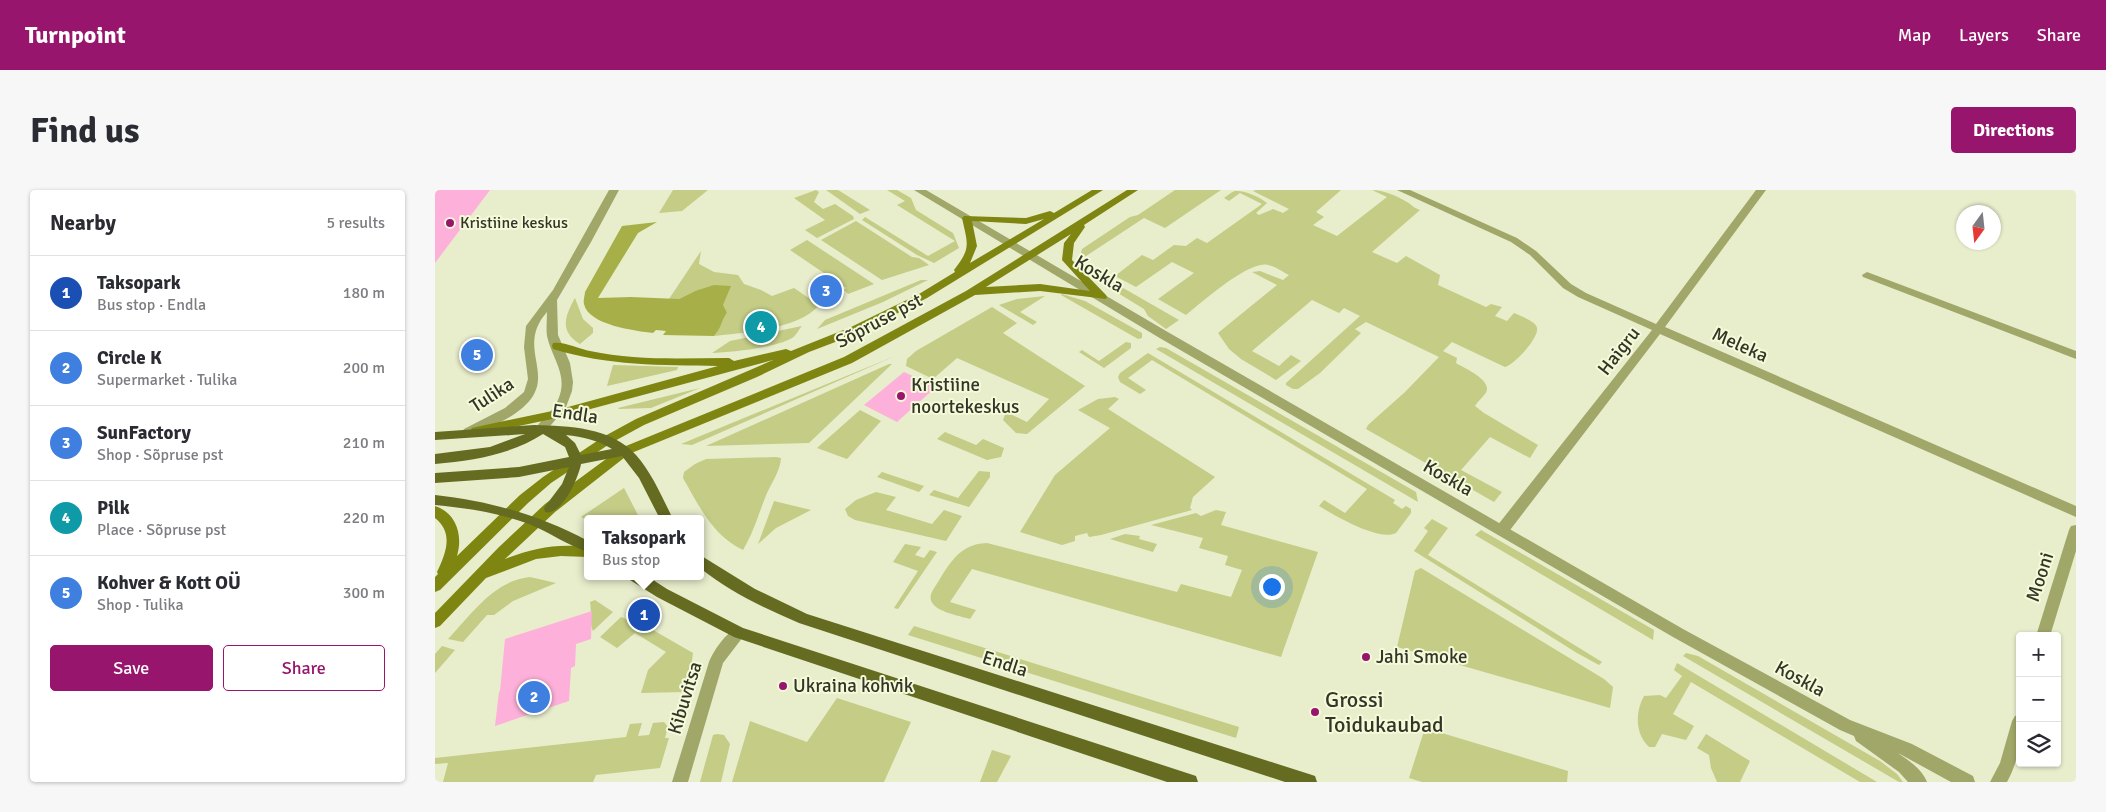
<!DOCTYPE html>
<meta charset="utf-8">
<style>
body{margin:0;font-family:Signika,sans-serif;background:#f7f7f7;color:#2b2b33}
.controls{position:absolute;right:15px;bottom:15px;display:grid;overflow:hidden;border-radius:5px;box-shadow:0 1px 4px #0004}
.controls button{width:45px;height:45px;display:grid;place-items:center;padding:0;border:0;border-bottom:1px solid #e1e1e2;background:#fff;color:#2b2b33;font:25px sans-serif}
.compass{position:absolute;left:1521px;top:15px;width:45px;height:45px;border-radius:50%;background:#fff;box-shadow:0 1px 4px #0004;rotate:195deg}
.you{position:absolute;left:836px;top:396px;width:18px;height:18px;margin:-12px;border:4px solid #fff;border-radius:50%;background:#1a73e8;box-shadow:0 0 0 8px #1a73e833}
.badge{display:grid;place-items:center;width:32px;height:32px;border-radius:50%;background:#97156c;color:#fff;font-size:16px;font-weight:700}
.pin{position:absolute;translate:-50% -50%;border:2px solid #fff;box-shadow:0 1px 5px #0006}
.popup{position:absolute;left:149px;top:325px;width:120px;height:65px;box-sizing:border-box;display:grid;place-content:center;border-radius:5px;background:#fff;filter:drop-shadow(0 1px 4px #0005);font-size:16px;white-space:nowrap;color:#7c7c81}
.popup b{font-size:19px;color:#2b2b33}
.popup::after{content:'';position:absolute;left:50%;top:100%;margin-left:-10px;border:10px solid transparent;border-top-color:#fff}
.list{margin:0;padding:0;list-style:none}
h2{display:flex;justify-content:space-between;align-items:center;height:65px;margin:0;padding:0 20px;font-size:21px}
h2 small{font-size:16px;font-weight:400;color:#7c7c81}
.list li{display:grid;grid-template-columns:32px 1fr auto;gap:15px;align-items:center;box-sizing:border-box;height:75px;padding:0 20px;border-top:1px solid #e1e1e2}
.list b{display:block;font-size:19px;white-space:nowrap}
.list p{margin:0;font-size:16px;white-space:nowrap;color:#7c7c81}
.list em{font-size:16px;font-style:normal;color:#7c7c81}
.actions{display:flex;gap:10px;padding:15px 20px}
.actions a{flex:1;padding:11px 0;border:1px solid #97156c;border-radius:5px;text-align:center;font-size:18px;color:#97156c}
.actions .main{background:#97156c;color:#fff}
.icon{flex:none;width:28px;height:28px;fill:none;stroke:currentColor;stroke-width:2;stroke-linecap:round;stroke-linejoin:round}
.map{position:relative;flex:none;width:1641px;height:592px;overflow:hidden;border-radius:5px}
header{display:flex;align-items:center;gap:30px;box-sizing:border-box;height:70px;padding:0 25px;background:#97156c;color:#fff}
header strong{font-size:24px}
nav{display:flex;gap:28px;margin-inline-start:auto;font-size:18px}
.intro{display:flex;align-items:center;justify-content:space-between;box-sizing:border-box;height:120px;padding:0 30px}
h1{margin:0;font-size:35px}
.button{padding:12px 22px;border-radius:5px;background:#97156c;color:#fff;font-size:18px;font-weight:700}
main{display:flex;gap:30px;padding:0 30px}
aside{flex:1;background:#fff;border-radius:5px;box-shadow:0 1px 4px #0004}
.map>svg:first-child{display:block}
.green{fill:#c4cc86}
.forest{fill:#a7b048}
.building{fill:#fdb0d9}
.lines{fill:none;stroke-linecap:round;stroke-linejoin:round}
.minor{fill:#a0a768;fill-rule:evenodd}
.tertiary{fill:#a0a768;fill-rule:evenodd}
.secondary{fill:#7e8510;fill-rule:evenodd}
.primary{fill:#656b21;fill-rule:evenodd}
.poi-dot{fill:#97156c;stroke:#f5fad9;stroke-width:2}
.labels{text-anchor:middle;dominant-baseline:central;stroke-width:4;stroke-linejoin:round;paint-order:stroke}
.far-poi-label{font-size:16px;fill:#333528;stroke:#f5fad9;text-anchor:start}
.street-label{font-size:19px;fill:#333528;stroke:#f5fad9}
.poi-label{font-size:19px;fill:#333528;stroke:#f5fad9;text-anchor:start}
.near-poi-label{font-size:22px;fill:#333528;stroke:#f5fad9;text-anchor:start}
</style>
<header>
<strong>Turnpoint</strong>
<nav><a>Map</a><a>Layers</a><a>Share</a></nav>
</header>
<div class="intro"><h1>Find us</h1><a class="button">Directions</a></div>
<main>
<aside>
<h2>Nearby<small>5 results</small></h2>
<ul class="list">
<li><span class="badge" style="background:#1a4fb4">1</span><div><b>Taksopark</b><p>Bus stop · Endla</p></div><em>180 m</em></li>
<li><span class="badge" style="background:#3f7fe0">2</span><div><b>Circle K</b><p>Supermarket · Tulika</p></div><em>200 m</em></li>
<li><span class="badge" style="background:#3f7fe0">3</span><div><b>SunFactory</b><p>Shop · Sõpruse pst</p></div><em>210 m</em></li>
<li><span class="badge" style="background:#0f9aa8">4</span><div><b>Pilk</b><p>Place · Sõpruse pst</p></div><em>220 m</em></li>
<li><span class="badge" style="background:#3f7fe0">5</span><div><b>Kohver &amp; Kott OÜ</b><p>Shop · Tulika</p></div><em>300 m</em></li>
</ul>
<div class="actions"><a class="main">Save</a><a>Share</a></div>
</aside>
<div class="map">
<svg width="1641" height="592" viewBox="0 0 1641 592">
<rect width="100%" height="100%" fill="#e8edcc"/>
<g class="green">
<path d="M238,0H273L247,21L224,23Z"/>
<path d="M381,0L384,2L379,12L388,19L400,14L418,26L419,29L382,48L370,40L390,30L359,8Z"/>
<path d="M391,0H403L435,20L425,24Z"/>
<path d="M452,0H462L476,8L481,20L518,43L524,58L499,73L482,65L427,30L430,27L493,66L520,51L462,15L470,11Z"/>
<path d="M740,0H786L730,38L709,28L648,68L645,67L647,59L695,27L703,25Z"/>
<path d="M821,0H906L881,22L889,27L878,35L902,46L952,7L937,0C948,0 962,6 972,12C977,15 979,18 985,20L937,62L962,73L971,66L1005,85L1003,95L1051,117L1056,114L1067,117L1060,126L1072,131L1079,123C1085,126 1101,131 1102,138C1104,148 1079,175 1070,177L1017,152L1008,161L1022,168L1021,173C1029,178 1060,191 1050,204C1047,208 1043,211 1040,216L1049,223L1103,255L1095,268L1055,247L1026,280L1067,302L1059,312L931,239L933,235L970,202L1004,167L931,132L920,139L926,143L885,183L863,199H858L851,195V193L925,126L909,118L904,123L877,110L817,161L844,176L856,165L866,171L841,190L806,169L794,159L783,143L842,95L817,82L825,81L848,90L854,85C848,82 840,76 833,75C814,70 766,113 751,125L723,109L759,83L737,72L701,97L680,86L707,65L718,70L739,55L751,56L762,48L772,53L827,14L805,3L794,11L789,8C792,6 796,2 800,1C809,0 825,7 832,13L821,23L824,25L838,19L848,23L854,19L818,1Z"/>
<path d="M421,31L477,67L484,68L494,75L447,90L386,50Z"/>
<path d="M372,50L439,94L413,104L409,100L411,98L355,60Z"/>
<path d="M266,61L264,74L279,82L303,85L309,94L326,100L337,106L359,98L384,115C365,139 307,143 279,146C288,136 285,133 292,123L287,116L295,96L260,101L244,109H234Z"/>
<path d="M655,79L744,130L731,139L713,126L709,119L650,83Z"/>
<path d="M486,90H493L448,112L382,139L390,130Z"/>
<path d="M627,104L650,111L707,143V148L703,149L626,105Z"/>
<path d="M610,106L585,122L602,132L598,135L564,115L582,109Z"/>
<path d="M140,108L148,129L158,138V143L145,154C124,141 130,126 140,108Z"/>
<path d="M557,117L582,133L568,143L650,196L592,244L581,243L568,230L571,222L592,232L614,209L522,168L498,189L471,176L472,169L481,161Z"/>
<path d="M367,136C364,139 361,146 357,148C340,158 297,162 277,163L295,151Z"/>
<path d="M691,152L696,153V158L669,178L644,162L647,160L664,171Z"/>
<path d="M725,157L731,158L981,302L983,312L721,159Z"/>
<path d="M713,163L960,310L958,313L967,319L971,316L976,319V323L961,343C944,352 899,325 884,316L889,310L910,323L932,299L717,170L693,188L711,200L705,204L685,192L683,187L685,183Z"/>
<path d="M460,166L257,255L246,254Z"/>
<path d="M454,174H457L374,253L271,256Z"/>
<path d="M178,175L243,177L242,180L172,196Z"/>
<path d="M265,198L216,218L184,219L183,218Z"/>
<path d="M680,207L684,209L673,219L780,287L758,307L755,318L757,320L666,345L654,347L652,343L640,346V351L627,355L585,342L620,285L675,238L643,220L663,209Z"/>
<path d="M425,220L446,231L412,269L382,258Z"/>
<path d="M510,242L541,255L548,249L569,258L566,267L552,270L502,249Z"/>
<path d="M341,267L346,268C345,283 335,294 330,308C323,326 318,343 308,360C278,346 264,316 248,288L249,282L260,274L271,269Z"/>
<path d="M544,281L555,282V287L534,317L494,305L499,300L523,308Z"/>
<path d="M447,282L489,296L484,302L442,287Z"/>
<path d="M189,298L205,329H153V331L146,327Z"/>
<path d="M441,302L461,307L451,320L497,334L509,320L527,326L511,351L420,330L413,326L410,319L421,310Z"/>
<path d="M339,311L376,320L341,338L323,354Z"/>
<path d="M781,320L791,322L786,335L883,362L846,467L537,379L515,412L541,420L535,429C522,425 486,420 498,400C513,377 522,354 552,353L742,402L746,394L796,407L807,380L790,375L793,366L764,358L768,348L716,335L761,323L766,326Z"/>
<path d="M997,329L1013,338L993,365L1167,472L1164,475L1142,463L979,361L993,341L989,338Z"/>
<path d="M1046,340L1219,440L1218,450L1040,345Z"/>
<path d="M690,344L705,346L704,349L722,354L718,362L675,349Z"/>
<path d="M470,354L486,357L480,365L489,368L495,360L502,362L463,419L459,418L483,381L458,372Z"/>
<path d="M986,378L1169,489L1178,497L1175,518L962,457L980,381Z"/>
<path d="M95,387L121,393L78,411L59,425H52L28,452L13,449C37,424 58,391 95,387Z"/>
<path d="M160,410L178,422L158,441C154,433 157,422 155,412Z"/>
<path d="M186,427L194,430L197,428L258,463L255,484L249,502L206,503L213,480L231,462L200,443L182,458L165,447Z"/>
<path d="M479,436L804,537L801,548L473,445Z"/>
<path d="M7,456L20,460L0,483V464Z"/>
<path d="M1251,463L1263,466L1445,571L1462,584L1468,592H1464L1248,466Z"/>
<path d="M1242,473L1442,592H1425L1256,492L1238,524L1259,536L1251,550L1227,544L1220,557H1214C1200,544 1200,522 1209,506L1225,505L1231,508L1247,486L1239,480Z"/>
<path d="M402,508L476,532L449,592H297L315,531L372,552Z"/>
<path d="M229,532L233,537L230,548H234L225,578L161,585L158,592H8L13,573L0,574V568L191,547L195,534L207,533L203,546L214,545L218,533Z"/>
<path d="M990,538L1133,581L1132,592H987L974,588Z"/>
<path d="M282,544L289,545L295,554L286,592H265L278,545Z"/>
<path d="M1271,544L1315,571L1305,592H1282L1276,578L1274,565L1262,558Z"/>
<path d="M557,560L576,566L562,592H545Z"/>
</g>
<path class="forest" d="M222,32L203,43L163,108L196,107L244,109L260,101L279,95L296,96L288,115L292,123C285,133 288,136 279,146L228,145L231,141L221,140L218,143C201,141 153,135 149,114C148,110 150,105 150,102L187,36Z"/>
<g class="building">
<path d="M0,0H55L0,73Z"/>
<path d="M469,182L501,197L462,232L429,215Z"/>
<path d="M157,421L156,449L141,454L140,476L136,478L134,511L60,536L64,502L65,501L70,449Z"/>
</g>
<g class="lines">
<g class="minor">
<path d="M962,0H975L1082,48L1101,61L1136,94L1151,103L1221,134L1321,0H1331L1230,137L1641,316V327L1225,144L1072,344L1067,345L1062,344L1060,340L1062,336L1217,140L1143,107L1128,98L1095,65L1076,52Z"/>
<path d="M1432,82L1641,161V169L1428,87L1427,85Z"/>
<path d="M1641,335V361L1615,446H1601L1634,340L1636,336Z"/>
<path d="M304,437L309,439L311,443L288,473L253,592H237L274,472C279,460 291,442 304,437Z"/>
<path d="M1585,524C1585,551 1585,568 1572,592H1555L1565,573L1577,531L1580,526Z"/>
</g>
<g class="tertiary">
<path d="M174,0H184L156,52L122,110L123,145L135,173L138,192L137,201L131,217L111,241H103L101,238C107,228 118,222 123,210C134,185 117,169 112,146C111,138 112,130 112,122C73,166 144,195 58,236C49,240 38,248 29,245L27,242L29,239L70,218L89,202L93,189L89,157L91,136L118,100Z"/>
<path d="M479,0H491L731,141L1248,439L1415,530L1477,554L1538,586L1540,592H1516L1463,563C1474,571 1487,579 1492,592H1473L1464,582L1421,551L1419,546L1405,540L1238,447L723,147Z"/>
</g>
<g class="secondary">
<path d="M657,0H668L492,108L424,143L374,162L322,187L209,235L176,253L116,293L93,313L5,400L0,402V387L3,384L2,382C11,363 19,343 0,328V316C22,323 28,346 22,366L85,305L108,287L168,247L201,229L338,170L122,228L41,245L37,244L35,241L37,238L41,237L122,220L283,176C226,175 173,176 118,159L117,156L118,153C128,151 145,159 155,161C201,171 248,168 294,168L299,171L351,159L356,161L416,137L484,104L520,82L519,80C536,58 533,55 527,28L529,26L591,28L615,21L619,23ZM609,29L535,73L542,56L537,31L591,34Z"/>
<path d="M692,0H703L649,35L650,37L639,53L637,70L671,105L672,107L671,109L605,101L540,105L417,173L194,264L120,322L70,369C97,358 123,353 153,357V367L126,366L101,369L51,388L5,436L0,438V423L64,357L110,314L186,258L409,167L531,101ZM636,44L629,53L627,70L655,101L605,94L551,97Z"/>
</g>
<g class="primary">
<path d="M99,235C134,236 176,237 201,265C217,283 227,307 238,329H225L204,288L187,266L146,274C144,287 126,327 110,322L109,318L127,294L134,277L84,287L0,293V283L84,277L134,267L130,257L108,244C75,265 39,270 0,274V264L55,257L90,244L0,250V242ZM131,245C148,247 163,250 177,259L146,265L140,253Z"/>
<path d="M0,305C55,311 104,325 153,351V362C132,355 114,342 94,334C64,323 32,318 0,315Z"/>
<path d="M265,365L320,399L372,424L874,584L880,586L882,592H850L364,433C329,418 295,402 265,378Z"/>
<path d="M193,386H212L232,399L308,438L755,584L761,586L763,592H732L299,447L222,407L195,390Z"/>
</g>
</g>
<g class="poi-dot">
<circle cx="15" cy="33" r="5"/>
<circle cx="466" cy="206" r="5"/>
<circle cx="931" cy="467" r="5"/>
<circle cx="348" cy="496" r="5"/>
<circle cx="880" cy="522" r="5"/>
</g>
<g class="labels">
<g class="far-poi-label">
<text x="25" y="33">Kristiine keskus</text>
</g>
<g class="street-label">
<text transform="translate(664 84) rotate(31)">Koskla</text>
<text transform="translate(444 131) rotate(-28)">Sõpruse pst</text>
<text transform="translate(1305 155) rotate(24)">Meleka</text>
<text transform="translate(1184 161) rotate(-52)">Haigru</text>
<text transform="translate(57 205) rotate(-33)">Tulika</text>
<text transform="translate(140 224) rotate(9)">Endla</text>
<text transform="translate(1013 288) rotate(30)">Koskla</text>
<text transform="translate(1605 387) rotate(-72)">Mooni</text>
<text transform="translate(570 474) rotate(18)">Endla</text>
<text transform="translate(1365 489) rotate(29)">Koskla</text>
<text transform="translate(250 508) rotate(-73)">Kibuvitsa</text>
</g>
<g class="poi-label">
<text x="476" y="195">Kristiine<tspan x="476" dy="22">noortekeskus</tspan></text>
<text x="941" y="467">Jahi Smoke</text>
<text x="358" y="496">Ukraina kohvik</text>
</g>
<g class="near-poi-label">
<text x="890" y="509">Grossi<tspan x="890" dy="25">Toidukaubad</tspan></text>
</g>
</g>
</svg>
<div class="controls">
<button>+</button>
<button>−</button>
<button><svg class="icon" aria-label="layers" viewBox="0 0 24 24"><path d="M12 4l9 5-9 5-9-5zM3 14l9 5 9-5"/></svg></button>
</div>
<svg class="compass" viewBox="-18 -18 36 36"><path d="M0-13l5 13h-10z" fill="#e53935"/><path d="M0 13l5-13h-10z" fill="#7c7c81"/></svg>
<div class="you"></div>
<div class="pin badge" style="left:209px;top:425px;background:#1a4fb4">1</div>
<div class="popup"><b>Taksopark</b>Bus stop</div>
<div class="pin badge" style="left:99px;top:507px;background:#3f7fe0">2</div>
<div class="pin badge" style="left:391px;top:101px;background:#3f7fe0">3</div>
<div class="pin badge" style="left:326px;top:137px;background:#0f9aa8">4</div>
<div class="pin badge" style="left:42px;top:165px;background:#3f7fe0">5</div>
</div>
</main>
